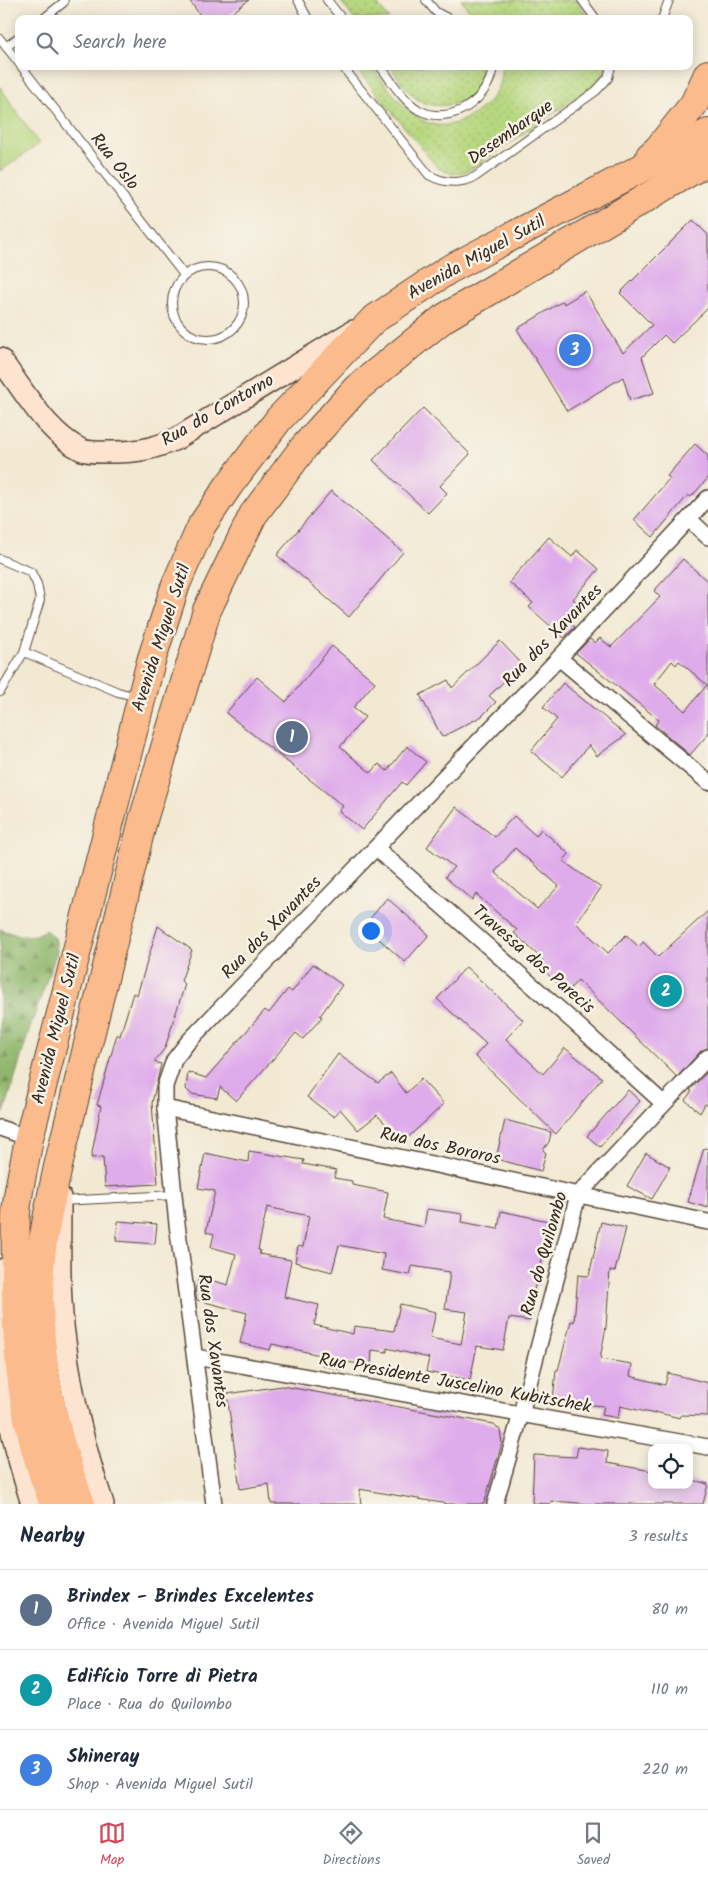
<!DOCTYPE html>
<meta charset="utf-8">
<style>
body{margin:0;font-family:Kalam,sans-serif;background:#f6f6f7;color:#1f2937}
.controls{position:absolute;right:15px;bottom:15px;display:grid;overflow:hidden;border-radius:10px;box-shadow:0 2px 12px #0003}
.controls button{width:45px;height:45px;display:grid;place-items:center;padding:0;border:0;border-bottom:1px solid #e0e1e3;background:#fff;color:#1f2937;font:25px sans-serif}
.you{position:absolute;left:370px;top:930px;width:18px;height:18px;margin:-12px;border:4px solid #fff;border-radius:50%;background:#1a73e8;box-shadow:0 0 0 8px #1a73e833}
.badge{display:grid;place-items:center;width:32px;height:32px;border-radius:50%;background:#d1495b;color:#fff;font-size:16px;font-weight:700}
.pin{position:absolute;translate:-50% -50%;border:2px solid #fff;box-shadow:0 1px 5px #0006}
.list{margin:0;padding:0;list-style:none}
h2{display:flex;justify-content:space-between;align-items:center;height:65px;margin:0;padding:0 20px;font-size:21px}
h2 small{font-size:16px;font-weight:400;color:#747a83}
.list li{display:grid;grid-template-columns:32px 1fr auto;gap:15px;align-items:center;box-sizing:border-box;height:80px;padding:0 20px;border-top:1px solid #e0e1e3}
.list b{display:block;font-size:19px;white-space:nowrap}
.list p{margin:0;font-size:16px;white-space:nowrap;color:#747a83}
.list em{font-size:16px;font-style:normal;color:#747a83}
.icon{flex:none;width:28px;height:28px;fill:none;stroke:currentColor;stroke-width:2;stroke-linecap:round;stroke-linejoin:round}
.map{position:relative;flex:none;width:708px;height:1504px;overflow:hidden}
.search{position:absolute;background:#fff;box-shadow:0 2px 12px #0003;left:15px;right:15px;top:15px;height:55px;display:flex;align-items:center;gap:12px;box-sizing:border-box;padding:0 18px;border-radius:10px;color:#747a83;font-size:19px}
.sheet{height:305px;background:#fff}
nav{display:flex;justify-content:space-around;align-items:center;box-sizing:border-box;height:70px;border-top:1px solid #e0e1e3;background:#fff;font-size:14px;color:#747a83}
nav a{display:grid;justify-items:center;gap:2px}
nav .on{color:#d1495b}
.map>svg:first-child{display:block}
.grass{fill:url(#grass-dots);stroke:#79814f}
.forest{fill:url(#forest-firs);stroke:#667146}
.green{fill:#b7d880;stroke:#79814f}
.building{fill:#dfaceb;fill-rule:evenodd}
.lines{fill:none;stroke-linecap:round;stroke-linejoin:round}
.lane-casing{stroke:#564739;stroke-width:10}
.street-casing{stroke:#564739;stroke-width:18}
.secondary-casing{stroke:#564739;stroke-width:24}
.highway-casing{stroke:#564739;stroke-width:30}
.lane{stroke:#fff;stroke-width:8}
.street{stroke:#fff;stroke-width:15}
.secondary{stroke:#fde4d1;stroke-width:21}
.highway{stroke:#fbbb8c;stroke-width:28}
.labels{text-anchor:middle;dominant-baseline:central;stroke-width:5;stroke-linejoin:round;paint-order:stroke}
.street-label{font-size:18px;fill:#3b2a1e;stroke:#f7f3e8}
</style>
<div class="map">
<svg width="708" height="1504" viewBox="0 0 708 1504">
<defs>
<pattern id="grass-dots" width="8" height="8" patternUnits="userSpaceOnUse" patternTransform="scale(1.25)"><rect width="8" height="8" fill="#b7d880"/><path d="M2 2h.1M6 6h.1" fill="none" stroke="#9eba6e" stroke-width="1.8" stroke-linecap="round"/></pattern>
<pattern id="forest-firs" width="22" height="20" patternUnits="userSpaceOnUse" patternTransform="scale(1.25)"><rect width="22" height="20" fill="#91b86e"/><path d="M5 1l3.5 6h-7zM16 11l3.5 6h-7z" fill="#78965a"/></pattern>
</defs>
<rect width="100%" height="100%" fill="#f7f3e8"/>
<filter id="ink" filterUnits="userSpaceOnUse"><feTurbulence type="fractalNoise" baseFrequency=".02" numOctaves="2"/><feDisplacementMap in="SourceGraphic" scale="10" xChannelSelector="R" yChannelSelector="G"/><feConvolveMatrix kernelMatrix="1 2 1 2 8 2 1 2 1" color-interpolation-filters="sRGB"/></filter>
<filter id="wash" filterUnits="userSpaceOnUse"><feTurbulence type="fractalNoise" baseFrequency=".0096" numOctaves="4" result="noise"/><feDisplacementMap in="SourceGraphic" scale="20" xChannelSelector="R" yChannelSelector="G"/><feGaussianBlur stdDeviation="1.12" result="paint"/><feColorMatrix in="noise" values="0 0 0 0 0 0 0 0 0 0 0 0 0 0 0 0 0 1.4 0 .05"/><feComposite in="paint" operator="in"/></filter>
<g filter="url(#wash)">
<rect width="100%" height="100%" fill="#f2e9d3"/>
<g class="grass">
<path d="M340,0H374L389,19H354Z"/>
<path d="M461,0H576L590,19H476Z"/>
<path d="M354,66H371C404,107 429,151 483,107C495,98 503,81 501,66H607L598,83L468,171L452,174L438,168Z"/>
<path d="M390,66H488C490,94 452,111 428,104C411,100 400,79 390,66Z"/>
</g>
<path class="forest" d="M0,929C14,935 33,940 45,930L55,938L57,951L29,1031L4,1113L0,1112Z"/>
<path class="green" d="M0,87L39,144L0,171Z"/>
<g id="blocks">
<g class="building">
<path d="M189,0H249L224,19H203Z"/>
<path d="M693,220L708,235V308L672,343L664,335L642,357L654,393L630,400L623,377L567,411L517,329L563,301L564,304L585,291L623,353L652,325L620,293Z"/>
<path d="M423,408L470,454L440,486L447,493L428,513L373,460Z"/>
<path d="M695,444L708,456V478L691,497L688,495L653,537L634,520L670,478L667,476Z"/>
<path d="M331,491L403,552L349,617L277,555Z"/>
<path d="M549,537L572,557L577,550L599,569L573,599L583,608L570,623L575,627L564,638L529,607L533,603L509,582Z"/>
<path d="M683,559L708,582V734L690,755L655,725L659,720L576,653L590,639L595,643L600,638L611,647L660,597L654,591ZM672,661L676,665L679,661L707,685L685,711L654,684Z"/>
<path d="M500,641L522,664L489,696L496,702L482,716L442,737L420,695L448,680L452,688Z"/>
<path d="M332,646L375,682L353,708L365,717L340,747L371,773L379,764L387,771L407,746L426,762L406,785L402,782L362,830L339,811L343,806L226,713L257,677L286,702Z"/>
<path d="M563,683L626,735L597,756L589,745L562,777L531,751L557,719L543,707Z"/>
<path d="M456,807L495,837L514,816L536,836L541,829L569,854L563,861L601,888L576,923L608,953L626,935L639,947L643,942L658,957L708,911V1048L701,1051L677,1077L578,980L567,992L539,966L544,961L514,933L517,930L476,894L472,900L445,877L454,867L427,847ZM515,848L559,886L537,909L495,872Z"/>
<path d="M387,898L429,935L405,962L364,926Z"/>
<path d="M158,926L192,950L181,981L185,984L165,1048L154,1062L161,1064L152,1103L158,1184L105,1187L103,1157L91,1158L101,1106L97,1105L117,1034L120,1036L133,993L137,995Z"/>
<path d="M313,964L342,985L320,1016L322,1017L303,1039L296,1033L236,1101L220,1087L217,1098L191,1094L186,1089L188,1072L206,1078L265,1010L269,1013L288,989L292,992Z"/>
<path d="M466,967L523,1020L506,1039L543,1074L565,1048L602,1078L556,1134L475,1056L486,1044L437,999Z"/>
<path d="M338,1054L378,1083L391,1073L406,1093L421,1079L444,1104L403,1142L377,1115L358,1130L340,1109L334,1117L307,1097Z"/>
<path d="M708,1071V1106L705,1104L700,1113L685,1100L692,1091L690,1090Z"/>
<path d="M628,1090L640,1101L600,1147L587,1136Z"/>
<path d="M505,1120L551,1132L549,1142L543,1150L546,1153L541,1171L496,1159Z"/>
<path d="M704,1148L708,1149V1208L688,1202Z"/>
<path d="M249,1151L304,1160L303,1164L336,1170L334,1178L352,1181V1185L388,1192L383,1219L424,1227L427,1209L463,1214L462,1222L498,1229L501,1211L548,1221L543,1245L540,1285H535L530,1321L509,1318L503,1350L477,1346L470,1380L426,1372L429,1358L387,1348V1352L372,1350L371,1365L344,1362L342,1370L322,1365L324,1356L272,1344L270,1350L240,1343L247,1313L197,1300L195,1291L199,1277L228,1285L236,1254L211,1247L214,1234L206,1232L215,1191L198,1188L205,1153L248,1162ZM267,1207L309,1216L303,1247L298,1246L295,1262L332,1272L339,1245L384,1254L382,1270L410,1275L412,1266L450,1272L445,1309L467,1312L461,1344L430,1338L436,1312L400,1304L394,1331L354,1326L353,1334L314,1325L319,1305L284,1297L291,1260L259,1254L260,1250H258Z"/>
<path d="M646,1153L670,1167L652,1199L627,1186Z"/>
<path d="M118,1221L157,1224L155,1244L116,1241Z"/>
<path d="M601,1222L626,1228L615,1271L610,1270L606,1327L600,1359L632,1364L630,1376L665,1385L668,1373L708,1383V1416L681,1415L680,1418L655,1412V1414L620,1406L618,1418L602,1415L604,1406L553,1401L556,1370H558L571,1321L574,1322L578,1275L589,1276Z"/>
<path d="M282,1386L494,1424L500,1430L502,1443L484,1504H448L359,1489L361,1504H271L269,1484L240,1489L227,1394Z"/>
<path d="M578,1447L608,1451L607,1463L652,1471V1485H689V1479L708,1484L703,1504H592L551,1501V1504L532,1503L534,1455L576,1457Z"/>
</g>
</g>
</g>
<g filter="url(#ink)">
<use href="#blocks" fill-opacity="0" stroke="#564739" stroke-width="1"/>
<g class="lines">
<g class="lane-casing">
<g id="lane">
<path d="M298,0L308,19"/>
<path d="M327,0L342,19"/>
<path d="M426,0L436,12L449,19"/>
<path d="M582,0L596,19"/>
<path d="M43,19L64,2"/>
<path d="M662,19L669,0"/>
<path d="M0,39L19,63"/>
<path d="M6,47L19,37"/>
<path d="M21,66L184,275"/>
<path d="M342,66L429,175C445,184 459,184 475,177L596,91L608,78L611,66"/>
<path d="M380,66C391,80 403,101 419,110C450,127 490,100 493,66"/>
<circle cx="208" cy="303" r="36"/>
<path d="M0,559L31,572L37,584L40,600L24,652L0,692"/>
<path d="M24,652L118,692L137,697"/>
<path d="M61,1201L174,1195"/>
</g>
</g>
<g class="street-casing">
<g id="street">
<path d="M689,519L708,537"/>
<path d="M559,658L708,782"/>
<path d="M376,848L575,1023L663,1103"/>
<path d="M165,1108L708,1222"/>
<path d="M0,1128L29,1138"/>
<path d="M195,1357L708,1447"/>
<path d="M214,1504L177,1224L165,1108V1086L174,1060L188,1042L559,658L708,498"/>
<path d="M495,1504L521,1414L578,1195L708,1057"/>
</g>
</g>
<g class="secondary-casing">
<g id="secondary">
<path d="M0,359C24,390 46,433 82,450C90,453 104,452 113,452C138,452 153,449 176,439L353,331"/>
<path d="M60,1197C60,1245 58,1294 65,1341C72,1397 85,1451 103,1504"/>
<path d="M4,1269C1,1320 0,1371 10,1422C15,1450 24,1477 32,1504"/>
</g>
</g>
<g class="highway-casing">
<g id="highway">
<path d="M650,156L658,149L694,104L708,74"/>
<path d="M54,1504C22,1425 16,1358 16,1274C16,1254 15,1233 16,1213C18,1188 25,1163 29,1138L151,661L176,584L202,525L229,485L279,419L373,320L448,270L708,133"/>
<path d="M81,1504C49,1423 32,1334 42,1248C46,1219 53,1191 59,1162L143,820L207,610L253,515L304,447L356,389L444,318L708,161"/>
</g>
</g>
<use href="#lane" class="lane"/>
<use href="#street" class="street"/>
<use href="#secondary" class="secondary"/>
<use href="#highway" class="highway"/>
</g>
</g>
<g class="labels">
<g class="street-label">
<text transform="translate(511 133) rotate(-35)">Desembarque</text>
<text transform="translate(114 162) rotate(52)">Rua Oslo</text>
<text transform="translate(477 258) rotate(-29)">Avenida Miguel Sutil</text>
<text transform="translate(218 411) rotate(-30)">Rua do Contorno</text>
<text transform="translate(553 636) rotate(-46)">Rua dos Xavantes</text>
<text transform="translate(162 638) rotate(-72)">Avenida Miguel Sutil</text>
<text transform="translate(272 928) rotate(-46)">Rua dos Xavantes</text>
<text transform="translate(533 960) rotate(41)">Travessa dos Parecis</text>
<text transform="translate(57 1029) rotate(-76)">Avenida Miguel Sutil</text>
<text transform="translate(440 1147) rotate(12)">Rua dos Bororos</text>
<text transform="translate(545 1254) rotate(-74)">Rua do Quilombo</text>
<text transform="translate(212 1341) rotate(82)">Rua dos Xavantes</text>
<text transform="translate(455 1384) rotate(10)">Rua Presidente Juscelino Kubitschek</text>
</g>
</g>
</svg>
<div class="controls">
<button><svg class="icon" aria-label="locate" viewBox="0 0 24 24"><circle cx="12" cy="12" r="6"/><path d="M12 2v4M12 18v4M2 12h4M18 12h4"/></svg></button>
</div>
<div class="you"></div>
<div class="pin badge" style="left:292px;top:737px;background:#5c6f8a">1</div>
<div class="pin badge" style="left:666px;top:991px;background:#0f9aa8">2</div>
<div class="pin badge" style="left:575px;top:350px;background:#3f7fe0">3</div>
<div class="search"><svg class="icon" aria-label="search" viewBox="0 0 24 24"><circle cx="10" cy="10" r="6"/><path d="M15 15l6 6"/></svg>Search here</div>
</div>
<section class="sheet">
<h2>Nearby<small>3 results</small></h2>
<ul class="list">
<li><span class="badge" style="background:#5c6f8a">1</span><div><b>Brindex - Brindes Excelentes</b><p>Office · Avenida Miguel Sutil</p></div><em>80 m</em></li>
<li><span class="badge" style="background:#0f9aa8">2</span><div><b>Edifício Torre di Pietra</b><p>Place · Rua do Quilombo</p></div><em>110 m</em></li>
<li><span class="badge" style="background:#3f7fe0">3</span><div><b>Shineray</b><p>Shop · Avenida Miguel Sutil</p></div><em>220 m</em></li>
</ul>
</section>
<nav>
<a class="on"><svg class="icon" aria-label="map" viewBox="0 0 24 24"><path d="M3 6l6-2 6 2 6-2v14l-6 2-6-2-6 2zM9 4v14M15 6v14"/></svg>Map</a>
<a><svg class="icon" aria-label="directions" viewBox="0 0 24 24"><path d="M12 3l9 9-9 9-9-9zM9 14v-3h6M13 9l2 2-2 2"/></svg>Directions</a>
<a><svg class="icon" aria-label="saved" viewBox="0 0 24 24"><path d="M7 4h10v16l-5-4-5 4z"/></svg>Saved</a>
</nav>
